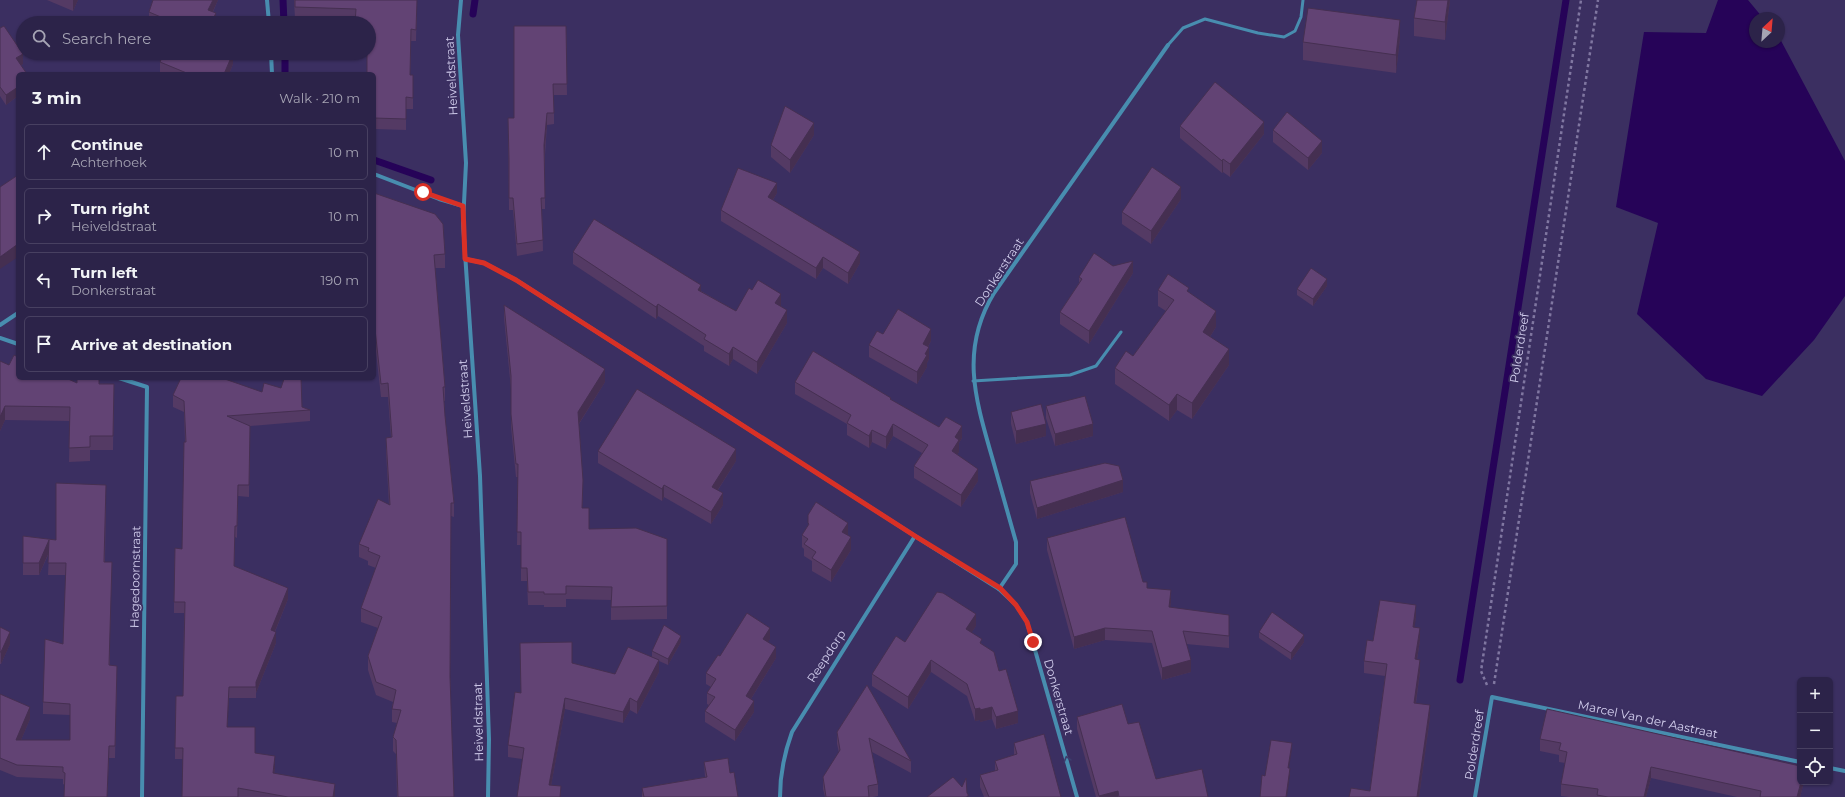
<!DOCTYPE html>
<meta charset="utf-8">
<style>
body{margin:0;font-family:Montserrat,sans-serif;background:#382f53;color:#f1f3f6}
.controls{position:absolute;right:12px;bottom:12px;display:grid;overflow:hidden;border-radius:6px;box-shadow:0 1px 3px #0004}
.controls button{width:36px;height:36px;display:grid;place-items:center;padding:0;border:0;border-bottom:1px solid #484061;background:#2c2349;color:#f1f3f6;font:20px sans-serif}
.compass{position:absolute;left:1749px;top:12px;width:36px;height:36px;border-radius:50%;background:#2c2349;box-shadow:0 1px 3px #0004;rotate:26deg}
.stop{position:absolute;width:12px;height:12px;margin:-9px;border:3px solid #d93025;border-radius:50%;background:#fff}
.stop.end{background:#d93025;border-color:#fff;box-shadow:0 1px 4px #0008}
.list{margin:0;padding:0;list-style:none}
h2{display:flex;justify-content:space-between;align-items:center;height:52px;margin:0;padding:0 16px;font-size:17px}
h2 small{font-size:13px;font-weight:400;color:#a6a4b4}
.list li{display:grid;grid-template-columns:26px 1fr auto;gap:12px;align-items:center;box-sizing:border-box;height:56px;margin:0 8px 8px;padding:0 8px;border:1px solid #484061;border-radius:6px}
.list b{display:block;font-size:15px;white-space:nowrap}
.list p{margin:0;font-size:13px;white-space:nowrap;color:#a6a4b4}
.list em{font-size:13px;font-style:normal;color:#a6a4b4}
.icon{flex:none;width:22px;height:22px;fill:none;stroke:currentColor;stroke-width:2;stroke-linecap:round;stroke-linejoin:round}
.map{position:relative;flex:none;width:1845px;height:797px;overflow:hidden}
.search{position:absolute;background:#2c2349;box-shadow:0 1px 3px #0004;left:16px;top:16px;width:360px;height:44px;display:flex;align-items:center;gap:10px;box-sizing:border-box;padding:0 14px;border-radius:22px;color:#a6a4b4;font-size:15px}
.panel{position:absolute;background:#2c2349;box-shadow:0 1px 3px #0004;left:16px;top:72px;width:360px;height:308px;border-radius:6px}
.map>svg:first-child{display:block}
.water{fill:#260358}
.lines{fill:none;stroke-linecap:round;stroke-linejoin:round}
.stream{stroke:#260358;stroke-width:7}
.path{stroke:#8077a1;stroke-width:2.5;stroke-dasharray:3 3;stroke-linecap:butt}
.lane{stroke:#488daf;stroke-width:3}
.street{stroke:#488daf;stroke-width:4}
.wall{fill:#543a64}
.shaded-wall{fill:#452f51}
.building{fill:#624374;stroke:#452f51}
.oneway{stroke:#3d3d6d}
.route{stroke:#d93025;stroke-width:5}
.labels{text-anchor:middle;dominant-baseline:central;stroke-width:3.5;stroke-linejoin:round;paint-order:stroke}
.street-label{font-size:12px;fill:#d2ceed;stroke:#3b2f61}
</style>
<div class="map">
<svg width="1845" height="797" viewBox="0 0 1845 797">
<rect width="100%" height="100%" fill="#3b2f61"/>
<path class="water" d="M1718,0H1748L1763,18H1755V42H1779V37L1845,161V296L1814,340L1762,396L1706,379L1637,314L1658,223L1616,207L1644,32L1706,33Z"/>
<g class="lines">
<g class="stream">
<path d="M283,0L284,23"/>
<path d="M473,14L475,0"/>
<path d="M285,53V74"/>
<path d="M374,160L431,180"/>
<path d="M1460,680L1566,0"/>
</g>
<g class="path">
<path d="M1494,684L1598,0"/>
<path d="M1487,685L1481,671L1581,0"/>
</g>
<g class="lane">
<path d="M1168,45L1183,28L1205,19L1258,33L1284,37L1295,31L1301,17L1303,0"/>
<path d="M973,381L1070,375L1096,366L1121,332"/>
</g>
<g class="street">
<path d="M267,0L269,23"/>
<path d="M461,0L458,35L466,163L463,223L480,476L489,739L488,797"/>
<path d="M271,53L272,74"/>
<path d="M374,174L439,199L463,206"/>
<path d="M465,259L484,263L516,280L915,536L999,589L1016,605L1027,622L1077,797"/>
<path d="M0,325L18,313"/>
<path d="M0,338L18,344"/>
<path d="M119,378L147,387L142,797"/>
<path d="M999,589L1016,564V542C1008,513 1000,485 992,457C975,398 960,349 994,293L1168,45"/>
<path d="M1830,768L1845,771"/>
<path d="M780,797C780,773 784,754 792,732L915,536"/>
<path d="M1475,797L1492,697L1800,762"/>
</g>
</g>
<g class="wall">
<path d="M47,0H78L73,11Z"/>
<path d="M153,0H218L213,12L216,23H149V12Z"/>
<path d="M294,0H417L416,41H411L410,75L413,86V109H406V130L374,129V74L367,73L369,23L355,20L295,19Z"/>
<path d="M1450,0L1445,40L1414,36V18Z"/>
<path d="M566,26L567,95H554V124L547,125L545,155V209H542L543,251L517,256L513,210H509L508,118H514Z"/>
<path d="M0,28L23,64L21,65L18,74V96L6,105L0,96Z"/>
<path d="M1400,38L1396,73L1303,60V42Z"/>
<path d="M160,62L233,64L229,74H163L160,73Z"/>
<path d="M1180,126L1264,134L1230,177L1223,172L1222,173L1180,138Z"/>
<path d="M1273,130L1322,153L1308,170L1273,142Z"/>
<path d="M814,135L790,173L771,157V145Z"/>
<path d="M374,193L445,254V268H435L445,387V401H444L445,416L454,503V517L451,516L450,679L454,797H397L396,754L393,751V737L397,723L392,722V709L393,702L376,695L368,670V656L378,628L361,622V608L376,568L368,565V561L359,557V544L389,505L386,451V438H391L388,397H381L374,333Z"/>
<path d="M777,193L773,200L860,263L848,284L823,268L816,279L721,221V210Z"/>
<path d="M1181,199L1151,244L1122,224V212Z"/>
<path d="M573,252L701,291L736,311L781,306L787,323L757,374L733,359L729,366L704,351V346L658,316L656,319L573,264Z"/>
<path d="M1113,266L1133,273L1089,344L1060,324V312L1079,283V277Z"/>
<path d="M1327,286L1313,306L1297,295V289Z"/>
<path d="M1158,290L1189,292L1216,327L1210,337L1229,365L1192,419L1177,410L1169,421L1115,384V368L1133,356L1166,311L1158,306Z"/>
<path d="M504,305L605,382L579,424L583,493L582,508L589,529L667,539V619L611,620V600L566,599V607H544V605H528L527,581H521V545H517L518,477H516L511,427V389L504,318Z"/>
<path d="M883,334L931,341L928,347L929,359L927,363V367L917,384L869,357V345Z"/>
<path d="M0,361L18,378L77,383L114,384L113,450H90V461L69,462L70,421L5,420L0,431Z"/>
<path d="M795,382L891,400L939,427L962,438L959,443V452L957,454L978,481L961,507L914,478V466L922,453L893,436L886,449L872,442L869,448L847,435V424L795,394Z"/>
<path d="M173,395L302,407L310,410V421L250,426L249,497L238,496L237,538L235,537L234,566L288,599L275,632L276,643L256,693V698H229L227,727L255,753L275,768L274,774L335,795V797H182L183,759H175V748L183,696L184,613H174V602L182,549L185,442L184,412L173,407Z"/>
<path d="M1046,406L1093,436L1055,446L1046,418Z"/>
<path d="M1011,412L1046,436L1016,444L1011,424Z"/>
<path d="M598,451L736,461L718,490L723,505L711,524L664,497L662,501L598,463Z"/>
<path d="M1030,481L1123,492L1037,519L1030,493Z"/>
<path d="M106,497L105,562L110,665L117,677L115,758H109L107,797H64L65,785L63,784V779L17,777L0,770V694L30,719L21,740H70V715L43,714V702L63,644L66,575H48L49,553L39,575H23V536L56,540Z"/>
<path d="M808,515L848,535L851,550L831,582L812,571V561L804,556V549L802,547V535L808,527Z"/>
<path d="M1047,538L1143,582L1147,588L1171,602L1170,607L1229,627V648L1186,644L1191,672L1162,680L1152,643L1105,640L1074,649L1047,550Z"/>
<path d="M1416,617L1414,628L1420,640L1417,660L1420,672L1416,703L1430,717L1419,797H1349L1370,791L1385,676L1364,673V661L1373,641Z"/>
<path d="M976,626L971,633L982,644L999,671L1018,723L996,729L992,719L980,722V720L975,721L967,696L931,672L908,709L872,686V674L905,642Z"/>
<path d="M0,627L10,644L1,664H0Z"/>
<path d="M1259,632L1304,642L1291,660L1259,638Z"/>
<path d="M770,639L768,642L776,658L751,699L754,712L735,741L705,722V711L709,705L707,704V693L711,687L706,684V673L720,656Z"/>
<path d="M681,642L668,665L659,661V672L637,714L630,710L623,723L565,709L551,786L561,797L522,759L508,757V745L520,693L572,663L615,674L657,660L652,657V651Z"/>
<path d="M867,685L911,761V773L872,752L878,784V796L873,797H825L823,789V777L839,753L837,744V732Z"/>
<path d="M1077,717L1128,724L1156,779L1208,797H1096L1077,729Z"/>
<path d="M1540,739L1804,782L1800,797H1737L1651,778L1646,797H1569L1561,796V784L1565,763L1559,762V755L1540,751Z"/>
<path d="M1014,743L1061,797H984L980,787V775L995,771V761L1014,755Z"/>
<path d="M704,762L730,773L738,797H642V788L705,777Z"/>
</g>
<g class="shaded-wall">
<path d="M73,0H78L73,11Z"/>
<path d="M213,0H218L208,22V10Z"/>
<path d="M1448,0H1450L1445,40V22Z"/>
<path d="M216,13V23H211Z"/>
<path d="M1400,20V38L1396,73V55Z"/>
<path d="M233,53V64L229,74H224Z"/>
<path d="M23,54V64L16,68V58Z"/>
<path d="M18,87V96L6,105V95Z"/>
<path d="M547,113V125L544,156V145Z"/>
<path d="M1264,122V134L1230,177V164Z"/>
<path d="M814,123V135L790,173V160Z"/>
<path d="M1322,141V153L1308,170V158Z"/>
<path d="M1223,159V172L1222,173V161Z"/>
<path d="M777,183V193L768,208V197Z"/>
<path d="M1181,187V199L1151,244V231Z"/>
<path d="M18,244V257L0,269V257Z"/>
<path d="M860,252V263L848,284V273Z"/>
<path d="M823,257V268L816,279V268Z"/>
<path d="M1133,261V273L1089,344V331Z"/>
<path d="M1327,279V286L1313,306V299Z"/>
<path d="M701,285V297L698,290Z"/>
<path d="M781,294V306L775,316V303Z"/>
<path d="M658,304V316L656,319V307Z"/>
<path d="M787,310V323L757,374V362Z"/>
<path d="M1216,311V327L1203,348V332Z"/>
<path d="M931,329V341L923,356V344Z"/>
<path d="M733,347V359L729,366V354Z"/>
<path d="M929,347V359L927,363V367L917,384V372L925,354Z"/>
<path d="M1229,349V365L1192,419V403Z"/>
<path d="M605,369V382L578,425V412Z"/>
<path d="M1177,394V410L1169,421V405Z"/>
<path d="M5,406V420L0,431V417Z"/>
<path d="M893,424V436L886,449V437Z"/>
<path d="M1046,424V436L1016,444V431Z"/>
<path d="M1093,424V436L1055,446V434Z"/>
<path d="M962,426V438L959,443V452L952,463V451L955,437Z"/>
<path d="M872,430V442L869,448V436Z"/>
<path d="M736,449V461L712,499V487Z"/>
<path d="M978,469V481L961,507V495Z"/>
<path d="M1123,480V492L1037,519V508Z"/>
<path d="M664,485V497L662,501V489Z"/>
<path d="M723,493V505L711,524V512Z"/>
<path d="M848,523V535L842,544V532Z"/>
<path d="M851,537V550L831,582V570Z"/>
<path d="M49,540V552L39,575V563Z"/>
<path d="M288,588V599L271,641V630Z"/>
<path d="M1171,590V602L1169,619V607Z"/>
<path d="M1416,605V617L1413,640V627Z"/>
<path d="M976,614V626L966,641V629Z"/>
<path d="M770,628V639L763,650V639Z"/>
<path d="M1105,628V640L1074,649V637Z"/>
<path d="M1420,628V640L1415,672V659Z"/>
<path d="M10,632V644L1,664V652Z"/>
<path d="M276,632V643L256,693V682Z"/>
<path d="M1304,635V642L1291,660V653Z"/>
<path d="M681,636V642L668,665V659Z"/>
<path d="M776,647V658L746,707V696Z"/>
<path d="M659,660V672L637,714V702Z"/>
<path d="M931,660V672L908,709V697Z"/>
<path d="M1191,660V672L1162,680V668Z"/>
<path d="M1420,660V672L1414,715V703Z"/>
<path d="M229,687V698L227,739V727Z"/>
<path d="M565,698V709L549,797V785Z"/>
<path d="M630,698V710L623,723V712Z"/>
<path d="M754,701V712L735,741V730Z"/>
<path d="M1430,705V717L1419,797H1417Z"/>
<path d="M30,707V719L16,752V740Z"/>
<path d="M992,707V719L980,722V710Z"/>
<path d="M980,708V720L975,721V709Z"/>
<path d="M1018,711V723L996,729V717Z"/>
<path d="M1292,743V749L1288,774V768Z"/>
<path d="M275,756V768L273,785V773Z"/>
<path d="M1651,767V778L1646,797H1644Z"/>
<path d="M1290,768V774L1287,797H1286Z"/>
<path d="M1801,782H1804L1800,797H1797Z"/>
<path d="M335,784V797H333Z"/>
<path d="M1118,791V797H1099V796Z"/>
</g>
<g class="building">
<path d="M153,0H213L208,10L216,13L211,23H175L149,12Z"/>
<path d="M295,0H417L416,30L411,29L410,75H413V98L406,97V119L374,118V74H362L367,73V53H369V23H355L356,9L295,7Z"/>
<path d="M1417,0H1448L1445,22L1414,18Z"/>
<path d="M1308,8L1400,20L1396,55L1303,42Z"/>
<path d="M4,26L23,54L16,58L27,74H18V87L6,95L0,87V28Z"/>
<path d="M514,26H566L567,84H553L554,113H547L544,145L545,198H541L543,240L517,244L513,198H509V159L508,118H514Z"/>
<path d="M164,53H233L224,74H189L160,62Z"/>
<path d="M1215,82L1264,122L1230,164L1223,159L1222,161L1180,126Z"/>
<path d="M785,106L814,123L790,160L771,145Z"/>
<path d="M1287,112L1322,141L1308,158L1273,130Z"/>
<path d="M1152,167L1181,187L1151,231L1122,212Z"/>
<path d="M738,168L777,183L768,197L860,252L848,273L823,257L816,268L721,210Z"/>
<path d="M18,175V244L0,257V187Z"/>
<path d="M374,193L435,214L443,224L445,254L434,255L445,387H443L445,416L454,503H451L450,676L454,797H398L396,740L393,737L401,710L392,709L396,690L376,682L368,656L382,617L361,608L380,556L368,551L369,548L359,544L378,499L390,505L386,438L392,437L388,383L381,384L374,320Z"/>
<path d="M594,219L701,285L698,290L736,311L749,288L752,290L758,280L781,294L775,303L787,310L757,362L733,347L729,354L704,339L706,335L658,304L656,307L573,252Z"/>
<path d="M1094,253L1113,266L1133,261L1089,331L1060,312L1082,279L1079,277Z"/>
<path d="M1311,268L1327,279L1313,299L1297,289Z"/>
<path d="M1168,274L1189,288L1187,291L1216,311L1203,332L1229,349L1192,403L1177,394L1169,405L1115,368L1126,351L1133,356L1174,300L1158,290Z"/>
<path d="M504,305L605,369L578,412L583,480L582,508H589V529L636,528L667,539V606L611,607L612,587L566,586V594H544V592H528L527,568H521V532H517L518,464H516L511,414V376Z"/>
<path d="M898,309L931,329L923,344L929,347L925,354L927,355L917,372L869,345L877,331L883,334Z"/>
<path d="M813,351L891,398L890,399L939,427L946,417L962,426L955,437L959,440L952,451L978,469L961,495L914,466L928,445L893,424L886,437L872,430L869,436L847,423L851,415L795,382Z"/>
<path d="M14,355L18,357V378H66L77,383V378H99V384H114L113,436H90V447L69,448L70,407L5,406L0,417V361L9,365Z"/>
<path d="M181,378H222L262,392L264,383L281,388L284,379L301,378L302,407L310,410L227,416L250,426L249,485H238L237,526H235L234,566L288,588L271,630L276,632L256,682V687H229L227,727H255V753L275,756L273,773L335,784L333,797H288L238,788V797H182L183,748H175L176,696H183L185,602H174L175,548L182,549L184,442H186L184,401L173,395Z"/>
<path d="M637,389L736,449L712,487L723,493L711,512L664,485L662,489L598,451Z"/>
<path d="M1085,396L1093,424L1055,434L1046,406Z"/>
<path d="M1041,404L1046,424L1016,431L1011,412Z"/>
<path d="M1105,463L1119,466L1123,480L1037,508L1030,481Z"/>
<path d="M56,483L106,485L104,562H112L109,665L117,666L115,746H109L107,797H64L65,773L63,772V767L17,765L0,758V694L30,707L16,740H70V704L43,702L45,639L63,644L66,563H48L49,540L39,563H23V536L56,540Z"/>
<path d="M816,502L848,523L842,532L851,537L831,570L812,558L816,552L804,544L808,539L802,535L809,524L808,523V515Z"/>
<path d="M1125,517L1143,582H1147V588L1171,590L1169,607L1229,615V636L1183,631L1191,660L1162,668L1152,631L1105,628L1074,637L1047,538Z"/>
<path d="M937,592L943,593L976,614L966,629L982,639L980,643L994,652L999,671L1006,669L1018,711L996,717L992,707L980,710V708L975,709L967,684L931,660L908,697L872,674L896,636L905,642Z"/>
<path d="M1380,600L1416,605L1413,627L1420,628L1415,659L1420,660L1414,703L1430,705L1417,797H1349L1351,788L1370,791L1387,664L1364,661L1367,640L1373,641Z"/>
<path d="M1272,612L1304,635L1291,653L1259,632Z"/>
<path d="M747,613L770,628L763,639L776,647L746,696L754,701L735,730L705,711L715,697L707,693L716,679L706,673L718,655L720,656Z"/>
<path d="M664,625L681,636L668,659L652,651Z"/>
<path d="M0,627L10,632L1,652H0Z"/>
<path d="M572,642V663L615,674L628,647L659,660L637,702L630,698L623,712L565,698L549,785L561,786L560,797H517L524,748L508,745L515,692L521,693L520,643Z"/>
<path d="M867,685L911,761L869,738L878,784L868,786L869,797H826L823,777L840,750L837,732Z"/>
<path d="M1122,704L1128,724L1139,722L1156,779L1202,769L1208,797H1119L1118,791L1099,796L1077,717Z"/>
<path d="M1547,709L1800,766V782H1801L1797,797H1760L1761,791L1651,767L1644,797H1608L1597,795L1598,789L1561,784L1567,752L1559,750L1561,743L1540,739Z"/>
<path d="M1044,734L1061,797H989L980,775L998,770L995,761L1017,754L1014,743Z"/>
<path d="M1271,740L1292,743L1288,768H1290L1286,797H1260L1262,775L1265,776Z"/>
<path d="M728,758L730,773L734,772L738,797H644L642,788L707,777L704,762Z"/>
<path d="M953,777L962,787L966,778L967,793L969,796H967V797H927Z"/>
</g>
<defs><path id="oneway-chevron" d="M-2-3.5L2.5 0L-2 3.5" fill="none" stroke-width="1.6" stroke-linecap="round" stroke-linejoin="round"/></defs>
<use class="oneway" href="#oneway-chevron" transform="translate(1067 759) rotate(-106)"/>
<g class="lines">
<path class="route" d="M423,192L463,206L465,259L484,263L516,280L915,536L1000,588L1016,605L1027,622L1033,642"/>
</g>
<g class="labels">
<g class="street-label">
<text transform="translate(451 76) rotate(-93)">Heiveldstraat</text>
<text transform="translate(999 272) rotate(-57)">Donkerstraat</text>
<text transform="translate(1519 348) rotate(-81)">Polderdreef</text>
<text transform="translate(465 399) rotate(-94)">Heiveldstraat</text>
<text transform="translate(135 577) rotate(-89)">Hagedoornstraat</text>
<text transform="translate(826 656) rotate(-57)">Reepdorp</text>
<text transform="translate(1059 697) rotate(74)">Donkerstraat</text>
<text transform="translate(1648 719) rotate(12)">Marcel Van der Aastraat</text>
<text transform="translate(478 722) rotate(-91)">Heiveldstraat</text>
<text transform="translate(1474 745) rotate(-81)">Polderdreef</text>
</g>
</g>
</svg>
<div class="controls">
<button>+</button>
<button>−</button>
<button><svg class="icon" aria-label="locate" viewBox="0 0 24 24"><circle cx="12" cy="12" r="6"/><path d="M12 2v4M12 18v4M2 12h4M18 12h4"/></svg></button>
</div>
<svg class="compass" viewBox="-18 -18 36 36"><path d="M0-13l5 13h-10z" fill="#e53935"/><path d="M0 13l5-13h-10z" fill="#a6a4b4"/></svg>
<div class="stop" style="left:423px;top:192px"></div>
<div class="stop end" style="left:1033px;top:642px"></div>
<div class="search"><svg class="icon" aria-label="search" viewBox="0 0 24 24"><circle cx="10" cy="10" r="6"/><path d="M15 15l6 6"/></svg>Search here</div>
<section class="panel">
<h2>3 min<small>Walk · 210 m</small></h2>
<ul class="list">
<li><svg class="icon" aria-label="ahead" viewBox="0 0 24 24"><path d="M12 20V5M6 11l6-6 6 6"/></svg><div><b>Continue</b><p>Achterhoek</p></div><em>10 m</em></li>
<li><svg class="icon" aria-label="right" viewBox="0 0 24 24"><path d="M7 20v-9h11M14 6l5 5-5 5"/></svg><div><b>Turn right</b><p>Heiveldstraat</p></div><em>10 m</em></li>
<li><svg class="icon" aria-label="left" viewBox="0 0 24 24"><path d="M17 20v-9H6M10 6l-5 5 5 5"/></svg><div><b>Turn left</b><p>Donkerstraat</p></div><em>190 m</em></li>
<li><svg class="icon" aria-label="arrive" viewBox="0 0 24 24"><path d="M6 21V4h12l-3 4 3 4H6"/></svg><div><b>Arrive at destination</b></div></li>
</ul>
</section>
</div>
